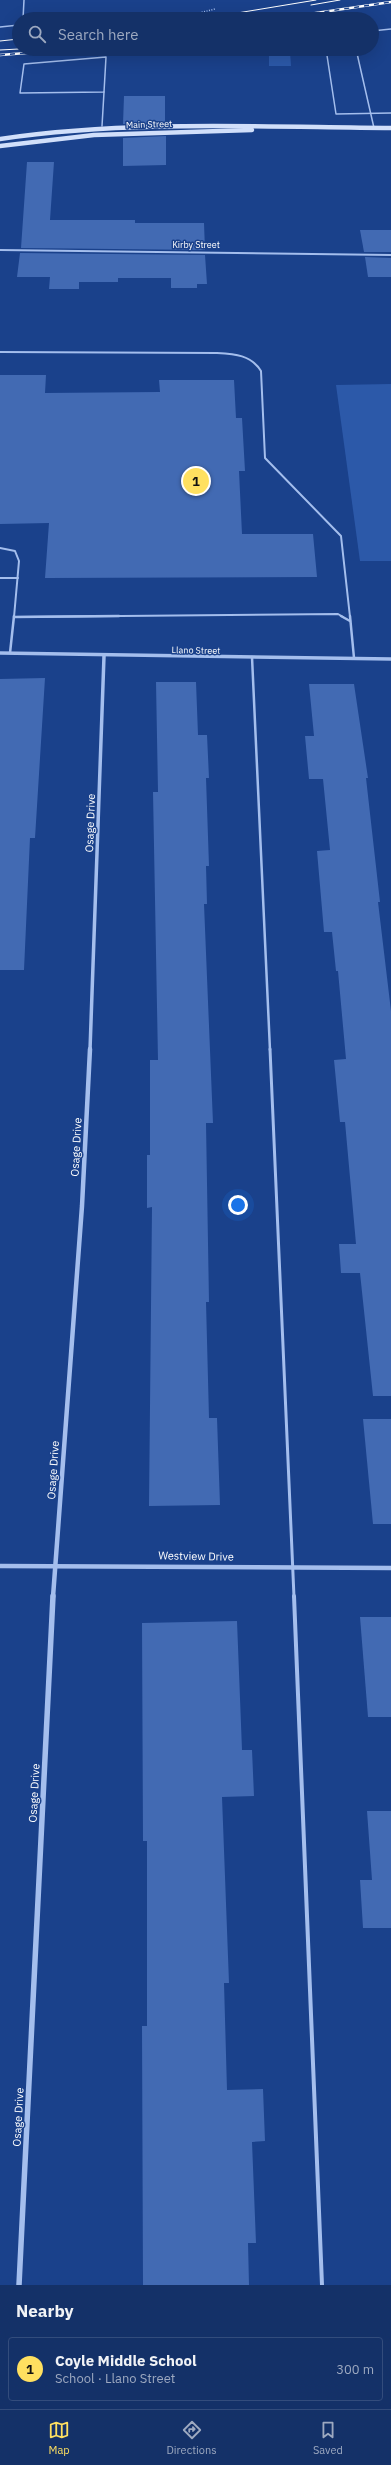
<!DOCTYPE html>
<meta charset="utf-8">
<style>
body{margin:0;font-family:"IBM Plex Sans",sans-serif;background:#213d71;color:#f1f3f6}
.you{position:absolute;left:238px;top:1205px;width:14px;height:14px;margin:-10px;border:3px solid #fff;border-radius:50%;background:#1a73e8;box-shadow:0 0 0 6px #1a73e833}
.badge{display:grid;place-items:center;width:26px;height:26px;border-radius:50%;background:#ffe060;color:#111;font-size:13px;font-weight:700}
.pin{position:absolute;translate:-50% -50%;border:2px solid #fff;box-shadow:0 1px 4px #0006}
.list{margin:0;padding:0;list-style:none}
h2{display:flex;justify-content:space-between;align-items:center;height:52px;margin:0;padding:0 16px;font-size:17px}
h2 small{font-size:13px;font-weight:400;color:#9da9c0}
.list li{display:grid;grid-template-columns:26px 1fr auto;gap:12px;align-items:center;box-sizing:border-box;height:64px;margin:0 8px 8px;padding:0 8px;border:1px solid #334c7c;border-radius:4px}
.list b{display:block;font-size:15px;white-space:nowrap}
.list p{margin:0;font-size:13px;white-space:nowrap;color:#9da9c0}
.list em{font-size:13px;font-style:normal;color:#9da9c0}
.icon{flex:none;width:22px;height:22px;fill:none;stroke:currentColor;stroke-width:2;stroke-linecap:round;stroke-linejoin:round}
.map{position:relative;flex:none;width:391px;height:2285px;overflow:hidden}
.search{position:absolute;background:#143168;box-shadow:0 4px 16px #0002;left:12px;right:12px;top:12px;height:44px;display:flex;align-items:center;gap:10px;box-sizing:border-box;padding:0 14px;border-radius:22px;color:#9da9c0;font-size:15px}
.sheet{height:124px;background:#143168}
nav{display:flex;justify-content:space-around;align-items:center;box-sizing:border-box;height:56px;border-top:1px solid #334c7c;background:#143168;font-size:11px;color:#9da9c0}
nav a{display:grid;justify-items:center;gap:2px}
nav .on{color:#ffe060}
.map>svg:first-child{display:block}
.green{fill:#2c59a9}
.building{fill:#426ab3}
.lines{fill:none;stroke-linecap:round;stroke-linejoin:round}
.path{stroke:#a4beed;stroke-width:1.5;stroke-dasharray:1 1.5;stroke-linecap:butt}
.lane-far4{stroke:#a4beed;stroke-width:1.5}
.lane-far3{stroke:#a4beed;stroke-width:2}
.lane-far2{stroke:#a4beed;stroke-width:2.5}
.lane-far1{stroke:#a4beed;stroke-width:3}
.lane{stroke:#a4beed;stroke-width:4}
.street-far3{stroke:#a4beed;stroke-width:2}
.street-far2{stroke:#a4beed;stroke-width:3.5}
.street-far1{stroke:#a4beed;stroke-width:4.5}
.street{stroke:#a4beed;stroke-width:5.5}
.secondary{stroke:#d1dffa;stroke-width:4.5}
.tram{stroke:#fff;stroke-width:1}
.rail-casing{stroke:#fff;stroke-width:2.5}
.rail{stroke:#1a418b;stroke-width:1.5;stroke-dasharray:5;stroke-linecap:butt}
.labels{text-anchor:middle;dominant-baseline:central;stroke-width:3;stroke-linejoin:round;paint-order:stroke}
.far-street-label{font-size:9px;fill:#fff;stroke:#1a418b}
.street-label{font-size:11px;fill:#fff;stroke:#1a418b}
</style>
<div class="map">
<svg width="391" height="2285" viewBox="0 0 391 2285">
<rect width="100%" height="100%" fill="#1a418b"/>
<g class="green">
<path d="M269,51H290L291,66H269Z"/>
<path d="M391,384V561H360L336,385Z"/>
</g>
<g class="building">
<path d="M124,96H165V123L123,124Z"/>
<path d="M166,136V165L123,166V138Z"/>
<path d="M27,162H54L50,220H135V223H204L205,250L21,248Z"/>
<path d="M360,230H391V252H364Z"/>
<path d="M20,253L205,255L207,284H197V288H171V278H118V282H79V289H49L50,277H17Z"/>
<path d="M365,257L391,258V277H368Z"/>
<path d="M0,375H46L45,393L160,392L159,380H234L236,418H242L245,471H239L242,534H313L317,577L45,578L49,523L0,524Z"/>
<path d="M45,678L35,838H30L24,970H0V679Z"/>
<path d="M156,682H196L198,735H207L209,778H206L209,866H206L207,904H204L213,1123H206L209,1302H206L209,1418H217L220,1505L149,1506L152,1207L147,1208V1155H150V1060H158L153,792H158Z"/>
<path d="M309,684H354L368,778H366L380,902H378L391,1011V1396H373L360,1273H341L339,1244H356L345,1122H340L334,1060L346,1059L338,971H336L332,932H324L317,851L330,850L323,779H309L305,736H314Z"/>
<path d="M363,1419H391V1524H373Z"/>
<path d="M360,1617H391V1717H368Z"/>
<path d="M237,1621L242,1750H252L254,1796L222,1797L229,1983H224L227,2090L263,2089L265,2141L252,2142L256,2243H248L249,2285H143L142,2026H147V1841H143L142,1623Z"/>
<path d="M367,1811H391V1928H363L360,1880H372Z"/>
</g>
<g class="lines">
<path class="path" d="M175,19L215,9"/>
<g class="lane-far4">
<path d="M23,19L24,0"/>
<path d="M0,27L19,25"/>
<path d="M372,31L391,29"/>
<path d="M326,49L336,114L391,113"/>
<path d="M356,49L374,128"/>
<path d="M106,57L104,92L20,93L24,64Z"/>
<path d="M102,126L104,92"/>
</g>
<g class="lane-far3">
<path d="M0,352L217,353C235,354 251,355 261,371L265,458L341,536L350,617"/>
<path d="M0,548L15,551L19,561L14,617"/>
<path d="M0,578H18"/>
<path d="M14,617L338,614L343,617"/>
</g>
<g class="lane-far2">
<path d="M341,616L350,621"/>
<path d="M350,616L354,658"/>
<path d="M14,617L119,616"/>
<path d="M10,653L14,616"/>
<path d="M252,657L270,1050"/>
</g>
<path class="lane-far1" d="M270,1049L294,1597"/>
<path class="lane" d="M294,1596L322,2285"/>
<path class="street-far3" d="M0,250L391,255"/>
<g class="street-far2">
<path d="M0,653L391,659"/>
<path d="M90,1050L104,656"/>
</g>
<g class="street-far1">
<path d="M0,1566L391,1568"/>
<path d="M53,1597L82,1206L90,1049"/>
</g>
<path class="street" d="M19,2285L53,1596"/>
<g class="secondary">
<path d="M0,139C130,120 260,127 391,128"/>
<path d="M0,146L94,135L252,130"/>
</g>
<g class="tram">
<path d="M311,5L340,0"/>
<path d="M201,19L316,0"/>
<path d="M251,19L289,13"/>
<path d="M0,41L19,39"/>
<path d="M0,50L19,49"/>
</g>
<g class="rail-casing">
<g id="rail">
<path d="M275,19L391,2"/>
<path d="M0,55L79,49"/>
</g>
</g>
<use href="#rail" class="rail"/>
</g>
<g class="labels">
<g class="far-street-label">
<text transform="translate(149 124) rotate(-2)">Main Street</text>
<text x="196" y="244">Kirby Street</text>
<text transform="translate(196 650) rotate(1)">Llano Street</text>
</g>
<g class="street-label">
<text transform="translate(90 823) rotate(-88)">Osage Drive</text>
<text transform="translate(76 1147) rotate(-87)">Osage Drive</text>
<text transform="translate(53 1470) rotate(-86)">Osage Drive</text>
<text transform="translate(196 1556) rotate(1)">Westview Drive</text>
<text transform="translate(34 1793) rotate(-87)">Osage Drive</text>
<text transform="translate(18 2117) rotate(-87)">Osage Drive</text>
</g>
</g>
</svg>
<div class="you"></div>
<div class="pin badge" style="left:196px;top:481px">1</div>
<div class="search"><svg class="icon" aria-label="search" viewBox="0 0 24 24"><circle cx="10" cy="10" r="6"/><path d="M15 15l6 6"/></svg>Search here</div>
</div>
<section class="sheet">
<h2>Nearby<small></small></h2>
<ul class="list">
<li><span class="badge">1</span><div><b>Coyle Middle School</b><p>School · Llano Street</p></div><em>300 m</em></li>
</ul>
</section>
<nav>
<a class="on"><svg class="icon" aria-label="map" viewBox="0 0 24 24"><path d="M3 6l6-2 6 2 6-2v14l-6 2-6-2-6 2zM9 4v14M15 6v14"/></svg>Map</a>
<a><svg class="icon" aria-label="directions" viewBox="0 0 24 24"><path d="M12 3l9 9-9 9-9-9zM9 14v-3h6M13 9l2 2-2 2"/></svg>Directions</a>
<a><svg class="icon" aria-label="saved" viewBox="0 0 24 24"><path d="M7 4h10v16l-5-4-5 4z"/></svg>Saved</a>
</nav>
